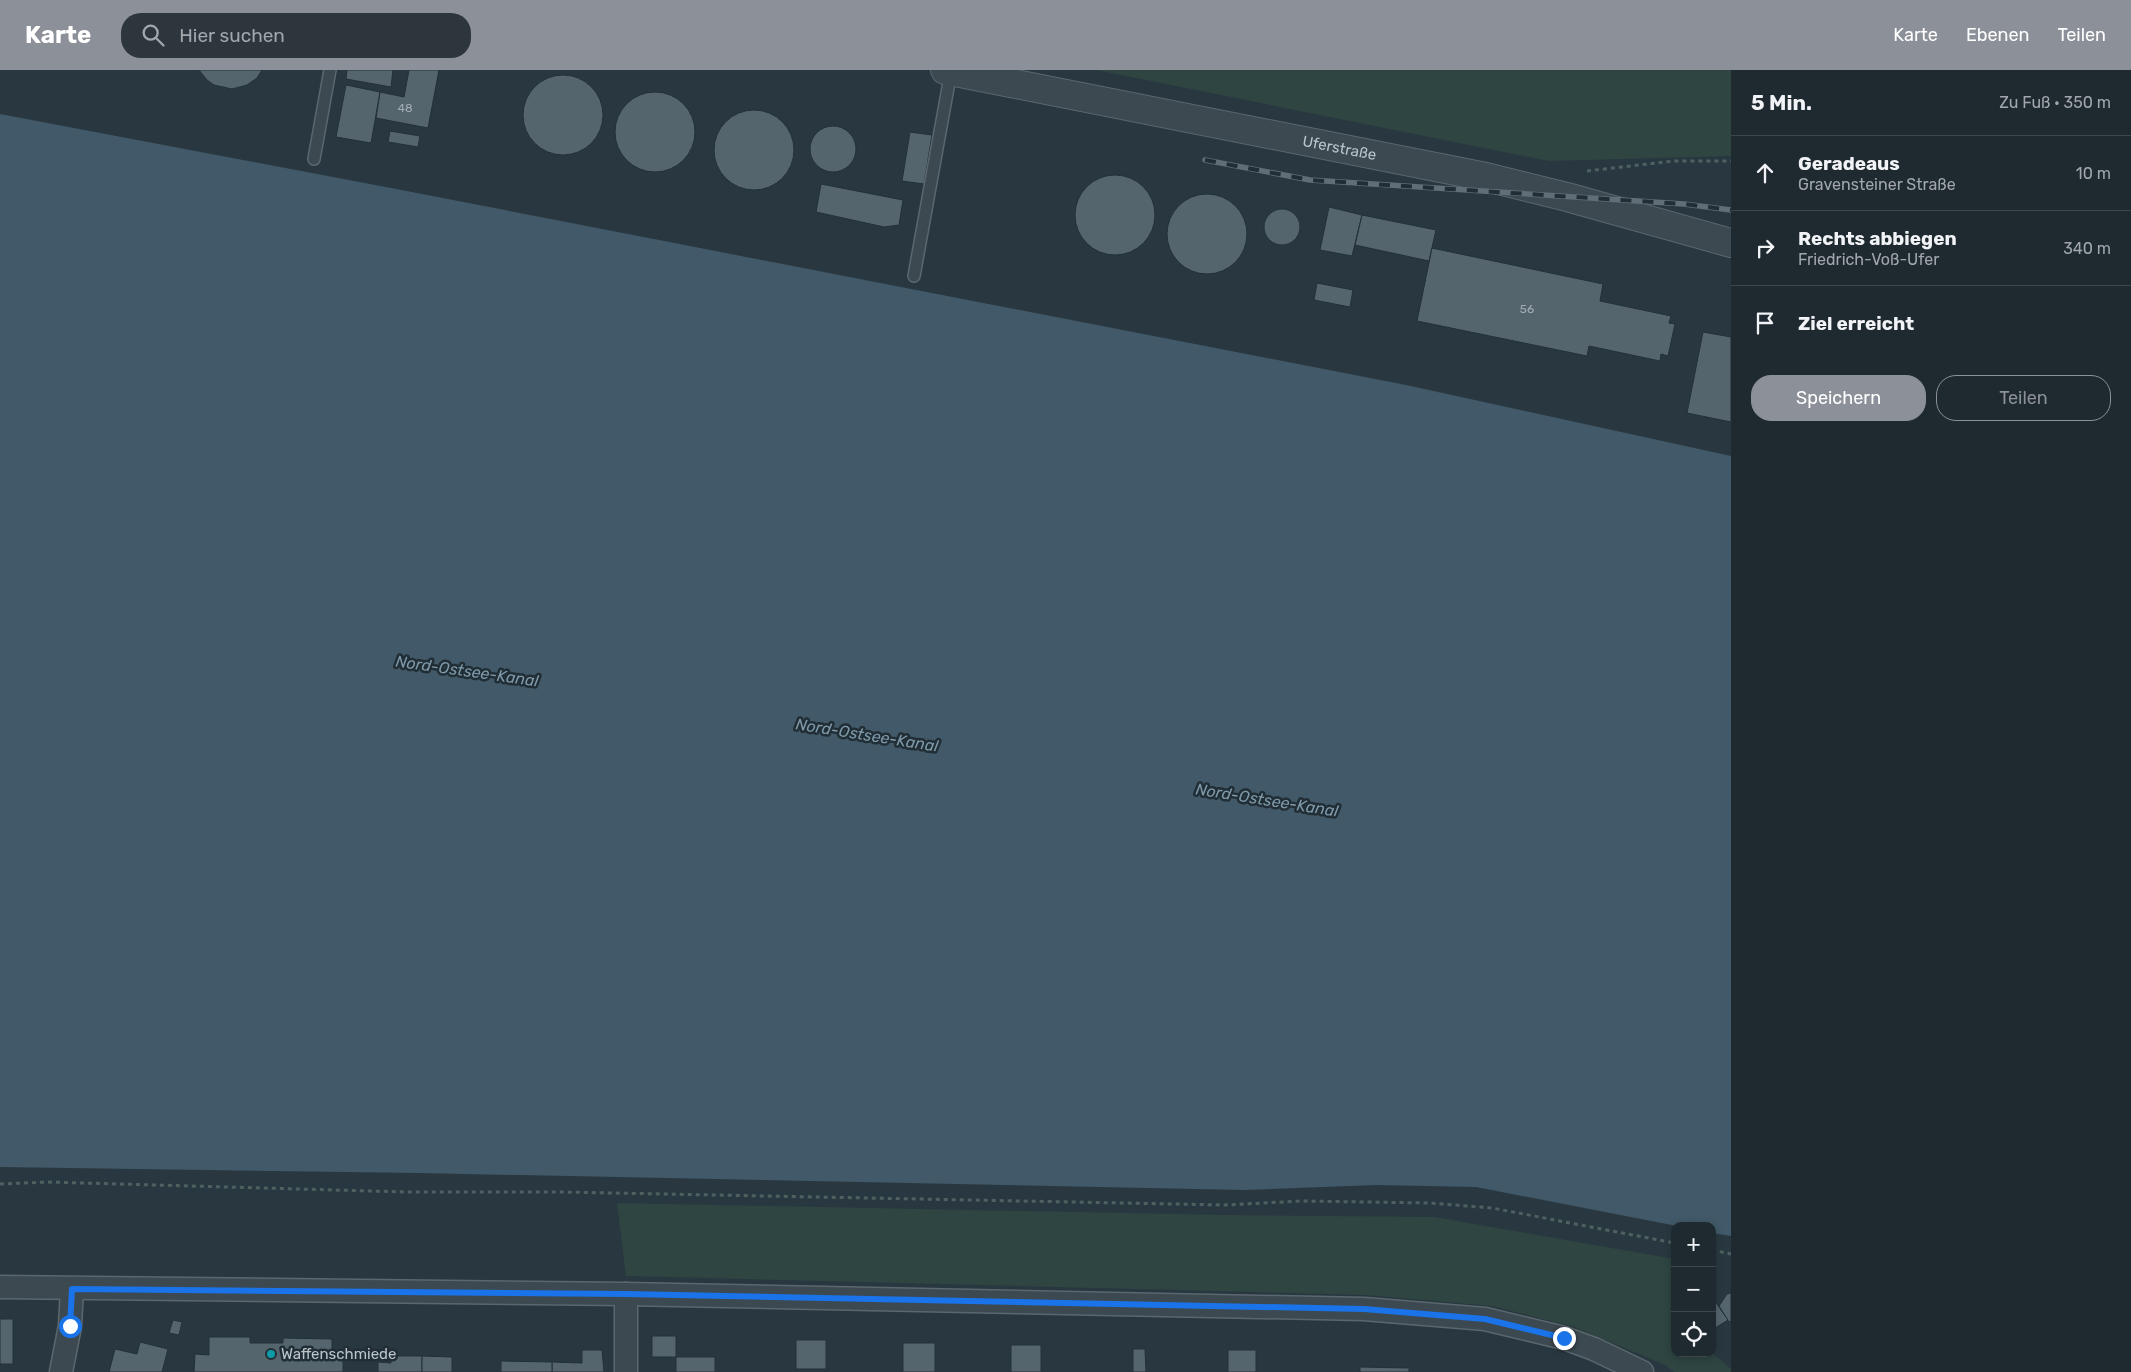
<!DOCTYPE html>
<html lang="de">
<meta charset="utf-8">
<style>
body{margin:0;font-family:Rubik,sans-serif;background:#2c363c;color:#f1f3f6}
.controls{position:absolute;right:15px;bottom:15px;display:grid;overflow:hidden;border-radius:10px;box-shadow:0 2px 8px #0003}
.controls button{width:45px;height:45px;display:grid;place-items:center;padding:0;border:0;border-bottom:1px solid #3c464c;background:#1f2a30;color:#f1f3f6;font:25px sans-serif}
.stop{position:absolute;width:15px;height:15px;margin:-11px;border:4px solid #1a73e8;border-radius:50%;background:#fff}
.stop.end{background:#1a73e8;border-color:#fff;box-shadow:0 1px 5px #0008}
.list{margin:0;padding:0;list-style:none}
h2{display:flex;justify-content:space-between;align-items:center;height:65px;margin:0;padding:0 20px;font-size:21px}
h2 small{font-size:16px;font-weight:400;color:#a1a7ab}
.list li{display:grid;grid-template-columns:32px 1fr auto;gap:15px;align-items:center;box-sizing:border-box;height:75px;padding:0 20px;border-top:1px solid #3c464c}
.list b{display:block;font-size:19px;white-space:nowrap}
.list p{margin:0;font-size:16px;white-space:nowrap;color:#a1a7ab}
.list em{font-size:16px;font-style:normal;color:#a1a7ab}
.actions{display:flex;gap:10px;padding:15px 20px}
.actions a{flex:1;padding:11px 0;border:1px solid #8c9099;border-radius:20px;text-align:center;font-size:18px;color:#8c9099}
.actions .main{background:#8c9099;color:#fff}
.icon{flex:none;width:28px;height:28px;fill:none;stroke:currentColor;stroke-width:2;stroke-linecap:round;stroke-linejoin:round}
.map{position:relative;flex:none;width:1731px;height:1302px;overflow:hidden}
header{display:flex;align-items:center;gap:30px;box-sizing:border-box;height:70px;padding:0 25px;background:#8c9099;color:#fff}
header strong{font-size:24px}
nav{display:flex;gap:28px;margin-inline-start:auto;font-size:18px}
.search{width:350px;height:45px;background:#2c363c;display:flex;align-items:center;gap:12px;box-sizing:border-box;padding:0 18px;border-radius:20px;color:#a1a7ab;font-size:19px}
main{display:flex}
aside{flex:1;background:#1f2a30}
.map>svg:first-child{display:block}
.green{fill:#2e4541}
.water{fill:#415968}
.building{fill:#55656d;stroke:#243038}
.lines{fill:none;stroke-linecap:round;stroke-linejoin:round}
.service-casing{stroke:#5b676e;stroke-width:14}
.minor-casing{stroke:#5b676e;stroke-width:25}
.tertiary-casing{stroke:#5b676e;stroke-width:30}
.path{stroke:#4d6260;stroke-width:3;stroke-dasharray:4 4;stroke-linecap:butt}
.service{stroke:#3d4950;stroke-width:11}
.minor{stroke:#3d4950;stroke-width:22}
.tertiary{stroke:#3d4950;stroke-width:28}
.rail-casing{stroke:#606e77;stroke-width:5.5}
.rail{stroke:#222e36;stroke-width:4;stroke-dasharray:11;stroke-linecap:butt}
.route{stroke:#1a73e8;stroke-width:6}
.culture-dot{fill:#0f9aa8;stroke:#222e36;stroke-width:2}
.labels{text-anchor:middle;dominant-baseline:central;stroke-width:5;stroke-linejoin:round;paint-order:stroke}
.number-label{font-size:12px;fill:#a1acb3}
.street-label{font-size:15px;fill:#bac4ca;stroke:#222e36}
.poi-label{font-size:15px;fill:#bac4ca;stroke:#222e36;text-anchor:start}
.water-label{font-size:16px;font-style:italic;fill:#7e9aaa;stroke:#222e36}
</style>
<header>
<strong>Karte</strong>
<div class="search"><svg class="icon" aria-label="search" viewBox="0 0 24 24"><circle cx="10" cy="10" r="6"/><path d="M15 15l6 6"/></svg>Hier suchen</div>
<nav><a>Karte</a><a>Ebenen</a><a>Teilen</a></nav>
</header>
<main>
<div class="map">
<svg width="1731" height="1302" viewBox="0 0 1731 1302">
<rect width="100%" height="100%" fill="#293840"/>
<g class="green">
<path d="M1096,0H1731V86L1549,91Z"/>
<path d="M617,1133L1226,1145L1434,1147L1675,1189V1283H1712L1731,1299V1302H1674L1665,1295L1574,1257L1492,1236L1366,1225L626,1206Z"/>
</g>
<path class="water" d="M0,44L391,118L1406,315L1731,386V1166L1712,1163V1156H1677L1476,1117L1377,1115L1245,1120L418,1103L0,1097Z"/>
<g class="building">
<path d="M199,0H262L257,8L247,15L232,19L214,15L207,10Z"/>
<path d="M347,0H393L391,17L346,9Z"/>
<path d="M409,0H439L428,58L376,48L380,22L404,27Z"/>
<circle cx="563" cy="45" r="40"/>
<path d="M346,15L380,22L371,73L336,67Z"/>
<circle cx="655" cy="62" r="40"/>
<circle cx="754" cy="80" r="40"/>
<circle cx="833" cy="79" r="23"/>
<path d="M390,61L420,66L418,77L388,72Z"/>
<path d="M910,62L932,65L924,114L902,111Z"/>
<circle cx="1115" cy="145" r="40"/>
<path d="M821,114L903,130L899,155L884,157L816,142Z"/>
<circle cx="1207" cy="164" r="40"/>
<path d="M1329,137L1362,145L1352,186L1320,180Z"/>
<circle cx="1282" cy="157" r="18"/>
<path d="M1362,145L1436,160L1429,191L1355,175Z"/>
<path d="M1432,178L1603,214L1600,231L1671,246L1669,253L1675,254L1668,286L1661,284L1660,291L1589,276L1587,286L1417,251Z"/>
<path d="M1317,213L1353,220L1350,237L1314,230Z"/>
<path d="M1703,262L1731,267V352L1687,343Z"/>
<path d="M1731,1223V1251L1729,1252L1719,1236L1727,1224Z"/>
<path d="M1712,1227L1728,1250L1712,1260Z"/>
<rect x="0" y="1249" width="13" height="45"/>
<path d="M173,1250L182,1252L179,1265L169,1263Z"/>
<rect x="652" y="1266" width="24" height="21"/>
<path d="M209,1267H250V1273H283V1268L332,1269V1287H343V1302H194L195,1284L209,1285Z"/>
<rect x="796" y="1270" width="30" height="29"/>
<path d="M140,1272L168,1279L162,1302H109L115,1279L137,1284Z"/>
<rect x="903" y="1273" width="32" height="29"/>
<rect x="1011" y="1275" width="30" height="27"/>
<path d="M1133,1279H1145L1146,1302H1133Z"/>
<path d="M582,1280H602L604,1302H552V1292L582,1293Z"/>
<rect x="1228" y="1280" width="28" height="22"/>
<path d="M391,1286H422V1302H378V1292L391,1293Z"/>
<path d="M422,1286L452,1287V1302H422Z"/>
<rect x="676" y="1287" width="39" height="15"/>
<path d="M501,1291L552,1292V1302H501Z"/>
<path d="M1360,1297L1409,1298V1302H1360Z"/>
</g>
<g class="lines">
<g class="service-casing">
<g id="service">
<path d="M314,89L330,0"/>
<path d="M914,206L951,1"/>
</g>
</g>
<g class="minor-casing">
<g id="minor">
<path d="M0,1217L626,1224L1364,1239L1485,1249L1564,1268L1594,1279L1642,1302"/>
<path d="M61,1302L70,1256L72,1219"/>
<path d="M626,1302V1224"/>
</g>
</g>
<g class="tertiary-casing">
<g id="tertiary">
<path id="s1" d="M945,0L1486,107L1567,127L1731,173"/>
</g>
</g>
<g class="path">
<path d="M1587,101L1674,91H1731"/>
<path d="M0,1114L47,1112L407,1122H561L1225,1135L1302,1131L1430,1133L1492,1138L1675,1173"/>
<path d="M1712,1180L1731,1184"/>
</g>
<use href="#service" class="service"/>
<use href="#minor" class="minor"/>
<use href="#tertiary" class="tertiary"/>
<g class="rail-casing">
<path id="rail" d="M1205,90L1310,110L1684,134L1731,140"/>
</g>
<use href="#rail" class="rail"/>
</g>
<g class="lines">
<path class="route" d="M70,1256L72,1219L626,1224L1364,1239L1485,1249L1564,1268"/>
</g>
<circle class="culture-dot" cx="271" cy="1284" r="5"/>
<g class="labels">
<g class="number-label">
<text x="405" y="38">48</text>
<text x="1527" y="239">56</text>
</g>
<g class="street-label">
<text stroke="none"><textPath href="#s1" startOffset="402">Uferstraße</textPath></text>
</g>
<g class="poi-label">
<text x="281" y="1284">Waffenschmiede</text>
</g>
<g class="water-label">
<text transform="translate(467 601) rotate(8)">Nord-Ostsee-Kanal</text>
<text transform="translate(867 665) rotate(9)">Nord-Ostsee-Kanal</text>
<text transform="translate(1267 730) rotate(9)">Nord-Ostsee-Kanal</text>
</g>
</g>
</svg>
<div class="controls">
<button>+</button>
<button>−</button>
<button><svg class="icon" aria-label="locate" viewBox="0 0 24 24"><circle cx="12" cy="12" r="6"/><path d="M12 2v4M12 18v4M2 12h4M18 12h4"/></svg></button>
</div>
<div class="stop" style="left:70px;top:1256px"></div>
<div class="stop end" style="left:1564px;top:1268px"></div>
</div>
<aside>
<h2>5 Min.<small>Zu Fuß · 350 m</small></h2>
<ul class="list">
<li><svg class="icon" aria-label="ahead" viewBox="0 0 24 24"><path d="M12 20V5M6 11l6-6 6 6"/></svg><div><b>Geradeaus</b><p>Gravensteiner Straße</p></div><em>10 m</em></li>
<li><svg class="icon" aria-label="right" viewBox="0 0 24 24"><path d="M7 20v-9h11M14 6l5 5-5 5"/></svg><div><b>Rechts abbiegen</b><p>Friedrich-Voß-Ufer</p></div><em>340 m</em></li>
<li><svg class="icon" aria-label="arrive" viewBox="0 0 24 24"><path d="M6 21V4h12l-3 4 3 4H6"/></svg><div><b>Ziel erreicht</b></div></li>
</ul>
<div class="actions"><a class="main">Speichern</a><a>Teilen</a></div>
</aside>
</main>
